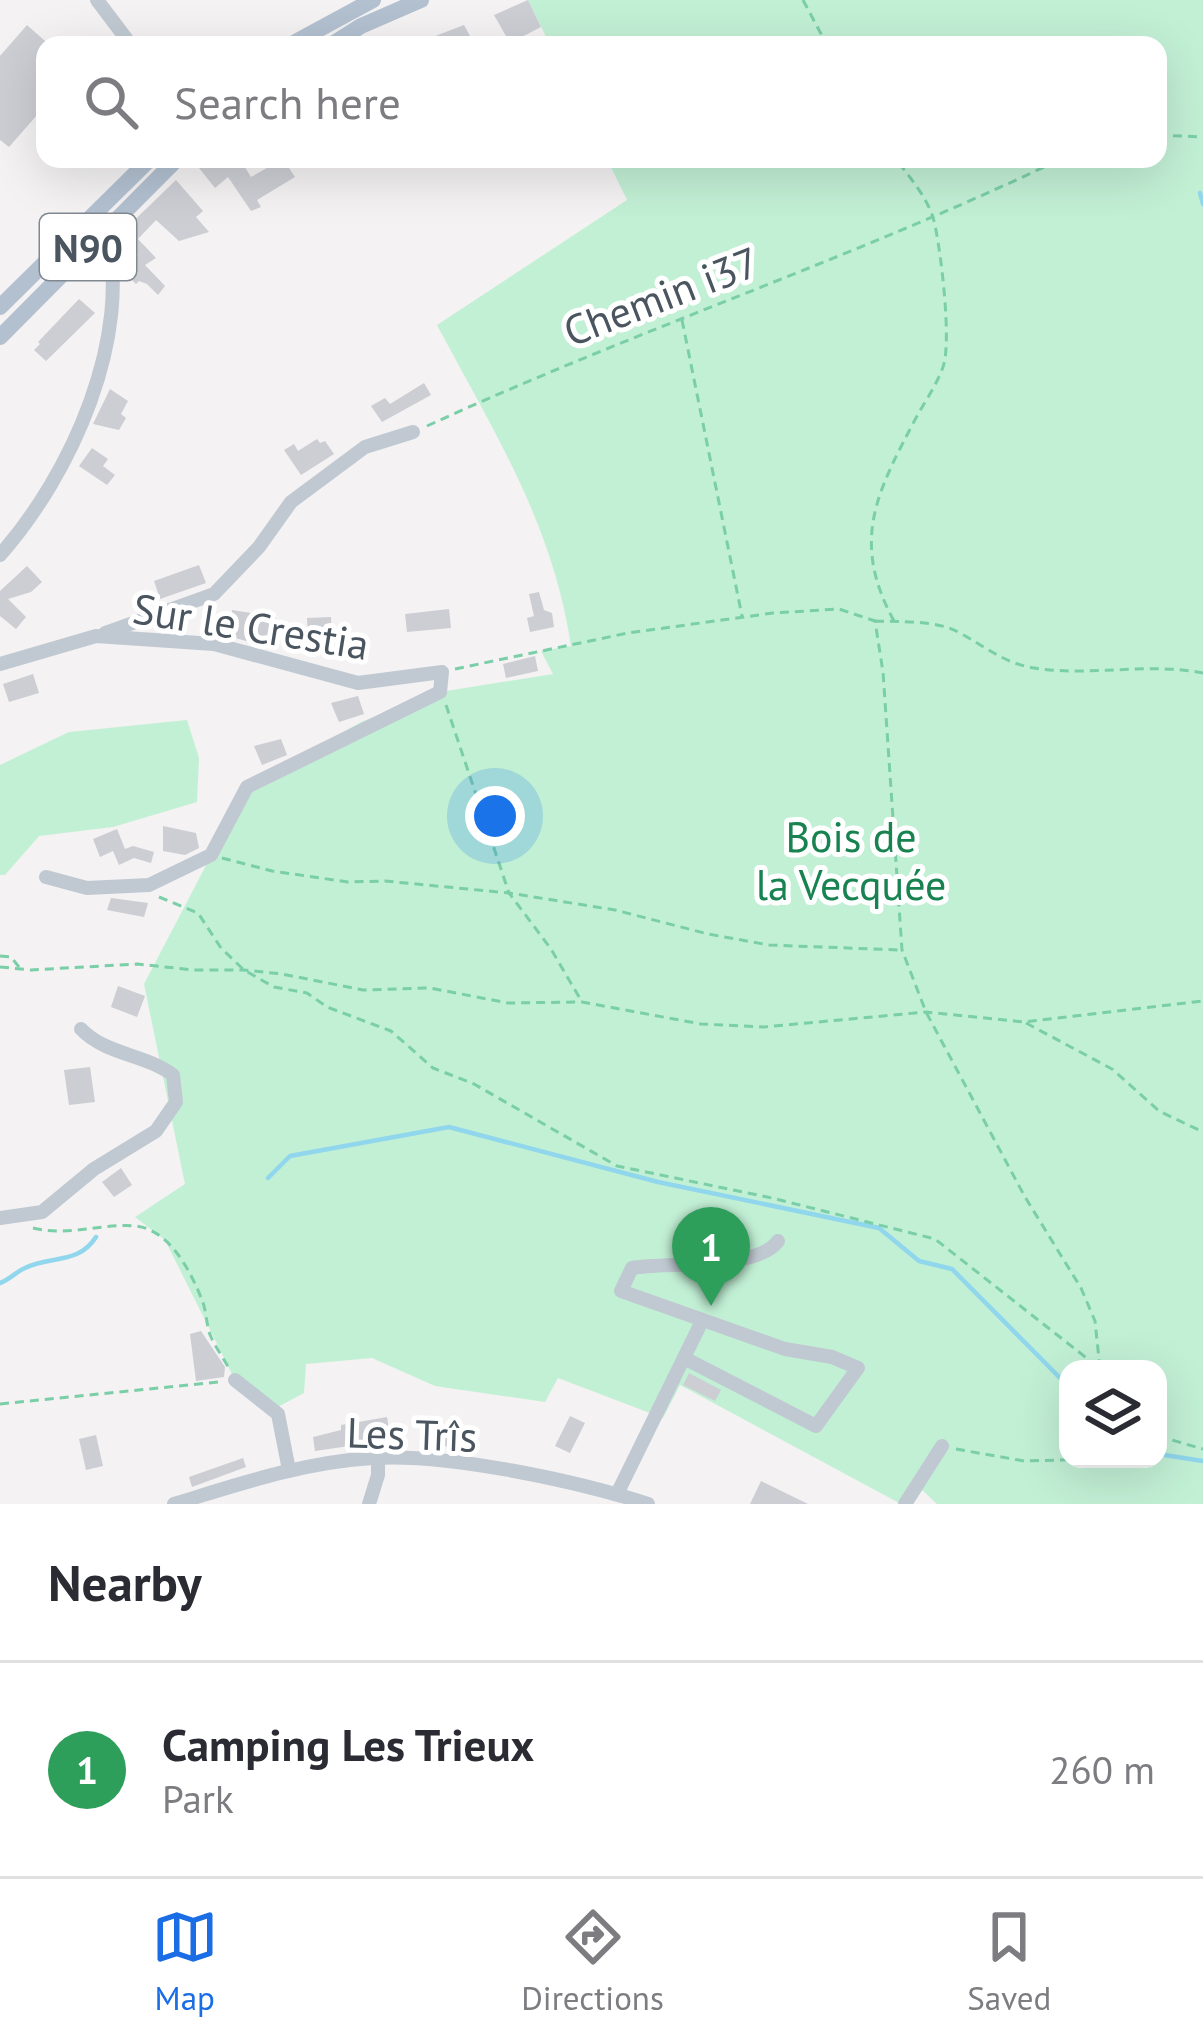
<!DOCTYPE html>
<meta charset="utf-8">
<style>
body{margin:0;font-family:"PT Sans",sans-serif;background:#f2f2f3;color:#2b2b33}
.controls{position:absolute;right:36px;bottom:36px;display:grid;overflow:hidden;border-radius:24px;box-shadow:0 12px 48px #0002}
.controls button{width:108px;height:108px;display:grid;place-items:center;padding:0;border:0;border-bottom:3px solid #e1e1e2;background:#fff;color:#2b2b33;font:60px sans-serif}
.you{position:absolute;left:495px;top:816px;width:42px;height:42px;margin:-30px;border:9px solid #fff;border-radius:50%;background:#1a73e8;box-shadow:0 0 0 18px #1a73e833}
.badge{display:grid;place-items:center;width:78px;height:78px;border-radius:50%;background:#1b6de5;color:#fff;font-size:39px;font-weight:700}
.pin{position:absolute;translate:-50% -99px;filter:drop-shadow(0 3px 6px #0008)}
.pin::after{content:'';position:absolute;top:63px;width:42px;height:36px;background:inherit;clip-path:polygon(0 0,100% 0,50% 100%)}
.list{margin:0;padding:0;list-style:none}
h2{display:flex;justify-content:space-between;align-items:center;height:156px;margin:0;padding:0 48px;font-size:51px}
h2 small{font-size:39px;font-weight:400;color:#7c7c81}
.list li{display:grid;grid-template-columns:78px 1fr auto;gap:36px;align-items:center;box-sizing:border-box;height:216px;padding:0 48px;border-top:3px solid #e1e1e2}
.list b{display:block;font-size:45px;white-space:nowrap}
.list p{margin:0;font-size:39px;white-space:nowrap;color:#7c7c81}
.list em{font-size:39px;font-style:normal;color:#7c7c81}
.icon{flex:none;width:66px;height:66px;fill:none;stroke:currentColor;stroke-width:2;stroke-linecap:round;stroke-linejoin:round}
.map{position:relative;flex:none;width:1203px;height:1504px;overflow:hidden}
.search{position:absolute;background:#fff;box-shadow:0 12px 48px #0002;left:36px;right:36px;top:36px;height:132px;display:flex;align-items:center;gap:30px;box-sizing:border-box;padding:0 42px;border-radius:24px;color:#7c7c81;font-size:45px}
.sheet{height:372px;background:#fff}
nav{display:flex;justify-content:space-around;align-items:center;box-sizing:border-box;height:168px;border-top:3px solid #e1e1e2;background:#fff;font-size:33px;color:#7c7c81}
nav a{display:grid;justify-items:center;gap:6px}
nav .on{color:#1b6de5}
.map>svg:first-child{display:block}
.green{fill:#c2f0d5;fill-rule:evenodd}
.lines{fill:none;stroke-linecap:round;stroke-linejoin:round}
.stream{stroke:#90d6ec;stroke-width:4.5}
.building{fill:#ccced4}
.path{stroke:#7acea8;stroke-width:3;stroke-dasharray:9 6;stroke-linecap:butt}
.minor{stroke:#c0c9d1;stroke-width:14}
.major{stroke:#b2c0d0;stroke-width:16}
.labels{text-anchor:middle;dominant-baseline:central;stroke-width:10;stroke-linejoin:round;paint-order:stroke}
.shield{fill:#fff;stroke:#808890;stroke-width:3}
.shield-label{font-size:39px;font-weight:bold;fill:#4a5560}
.street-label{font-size:42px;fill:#4a5560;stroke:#fff}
.park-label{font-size:42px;fill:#188351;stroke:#fff}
</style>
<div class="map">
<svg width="1203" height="1504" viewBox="0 0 1203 1504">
<rect width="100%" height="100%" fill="#f4f2f2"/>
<g class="green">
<path d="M528,0H1203V1504H937L920,1488L901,1504L680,1385L663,1418L558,1378L545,1402L435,1386L372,1358L306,1364L304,1393L274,1409L235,1380L165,1240L135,1217L185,1184L144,984L247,787L361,722L440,692L553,674L541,651L571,646C553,524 494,432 437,325L627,200L607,159H1158V45H550ZM1068,1369H1158V1459H1068Z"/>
<path d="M187,720L199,758L197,802L113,827L39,836L5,875H0V765L69,732Z"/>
</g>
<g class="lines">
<g class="stream">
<path d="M1200,193L1203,204"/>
<path d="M268,1178L290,1156L449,1127L658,1182L879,1228L919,1261L952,1269L1068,1386"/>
<path d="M0,1283C9,1280 16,1272 25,1268C51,1255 78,1265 96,1237"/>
<path d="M1158,1454L1203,1461"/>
</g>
</g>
<g class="building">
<path d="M528,0L541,27L510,43L494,15Z"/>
<path d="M27,25L45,41V106L9,147L0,140V56Z"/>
<path d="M464,25L475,45H418L417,43Z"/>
<path d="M212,159H240L251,177L283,159L295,177L257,200L261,207L251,211L228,177L215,188L199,168Z"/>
<path d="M176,180L203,211L196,217L209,232L179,241L156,220L138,239L156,258L145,265L165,286L158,295L147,284L139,281L136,284L124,272L138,255L118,236Z"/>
<path d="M79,299L95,313L46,361L34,350L40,344L38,342Z"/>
<path d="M424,383L431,395L382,422L371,406L385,398L390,404Z"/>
<path d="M110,389L128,401L121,414L126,418L119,430L93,424Z"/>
<path d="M317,439L320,443L325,441L334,454L301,475L284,450L294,444L298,451Z"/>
<path d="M92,448L108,459L103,466L115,475L107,485L79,466Z"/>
<path d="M199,565L206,583L160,599L154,581Z"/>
<path d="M27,566L42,582L31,592L8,599L26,617L16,629L0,616V591Z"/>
<path d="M539,592L544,610L552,613L554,627L530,632L527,618L534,616L529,594Z"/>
<path d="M449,609L451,628L407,632L405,614Z"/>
<path d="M232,610L276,617L271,648L228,636Z"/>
<path d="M331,617L332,637L308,638L307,618Z"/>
<path d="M535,656L538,671L506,678L503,664Z"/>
<path d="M33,674L39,693L9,702L3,684Z"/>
<path d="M358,696L364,714L339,722L331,703Z"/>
<path d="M281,739L287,755L262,765L254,746Z"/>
<path d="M163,826L196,833L199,848L185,855L163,851Z"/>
<path d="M117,829L125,849L133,846L154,852L151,863L134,858L119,865L113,851L100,857L93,839Z"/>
<path d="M111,898L148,903L144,917L107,910Z"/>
<path d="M118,986L145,996L137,1017L111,1007Z"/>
<path d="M90,1067L95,1102L69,1105L64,1070Z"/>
<path d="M121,1168L132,1185L114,1197L102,1182Z"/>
<path d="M201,1331L225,1367L224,1377L196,1381L190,1334Z"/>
<path d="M689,1373L721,1390L715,1401L683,1385Z"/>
<path d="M570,1416L585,1423L570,1453L555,1446Z"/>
<path d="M387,1417L391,1440L315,1451L313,1437L341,1430V1425Z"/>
<path d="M444,1424L454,1426L452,1447L424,1444L426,1428L443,1430Z"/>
<path d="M96,1435L103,1466L86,1470L79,1439Z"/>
<path d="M243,1458L246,1467L192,1487L189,1477Z"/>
<path d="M761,1481L808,1504H750Z"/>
</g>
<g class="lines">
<g class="path">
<path d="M803,0L827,45"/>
<path d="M1158,135L1203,137"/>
<path d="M682,320L742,616"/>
<path d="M427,426C636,330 854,258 1061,159"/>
<path d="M875,621C899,622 937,620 958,632C985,646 1003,663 1034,668C1090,677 1148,662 1203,673"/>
<path d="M894,621C850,540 877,492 917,416C926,400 937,384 943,367C952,342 941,250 934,221C928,198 910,178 896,159"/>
<path d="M455,669L628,633L773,613L839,609L875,621L883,672L902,950L926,1012L1025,1197L1081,1288L1095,1321L1100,1369"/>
<path d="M446,705L509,893L551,949L582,1002"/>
<path d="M222,858L272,871L348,882L385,881L509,893L615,910L708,934L769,945L900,950"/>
<path d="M159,897L198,913L221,948L244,970L274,987L307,993L327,1007L391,1031L433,1068L474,1084L617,1166L772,1198L935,1239L1098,1367"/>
<path d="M0,956L11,957L19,967"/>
<path d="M0,967L31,970L137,964L194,970H244L282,974L363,990L430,988L508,1003L582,1002L701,1024L764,1027L926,1012L1024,1022L1203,1001"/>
<path d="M1026,1023L1112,1069L1159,1111L1203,1132"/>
<path d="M33,1228C70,1237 100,1223 136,1226C170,1230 191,1272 202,1300C207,1312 206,1326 211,1337C216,1348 224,1359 230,1370"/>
<path d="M0,1404L219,1382"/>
<path d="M1158,1436L1203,1449"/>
<path d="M956,1449L1024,1461L1094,1459"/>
</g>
<g class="minor">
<path d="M97,0L131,45"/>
<path d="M0,555C71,475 134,336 106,229"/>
<path d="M105,633L214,594L259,547L291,502L365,447L413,432"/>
<path d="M0,664L96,636L214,644L358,683L442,672L440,692L247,787L211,855L149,885L87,888L46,877"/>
<path d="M0,1218L42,1212L94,1169L156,1131L176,1102L173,1075C145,1054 106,1055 81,1029"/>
<path d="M684,1358L816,1426L858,1368L832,1357L785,1349L621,1291L632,1268C667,1262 758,1270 778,1241"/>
<path d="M235,1380L278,1414L289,1470"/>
<path d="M617,1494L702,1321"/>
<path d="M174,1504C239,1484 304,1462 373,1458C447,1453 577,1481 648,1504"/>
<path d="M369,1504L378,1475V1457"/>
<path d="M905,1504L942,1446"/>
</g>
<g class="major">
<path d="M290,45L373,0"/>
<path d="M331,45L361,26L421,0"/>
<path d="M0,307L150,159"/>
<path d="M0,337L177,159"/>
</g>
</g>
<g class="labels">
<rect class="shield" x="40" y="214" width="96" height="66" rx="9"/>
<g class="shield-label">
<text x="88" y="247">N90</text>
</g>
<g class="street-label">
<text transform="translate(661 296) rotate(-21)">Chemin i37</text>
<text transform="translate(251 626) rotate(9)">Sur le Crestia</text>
<text transform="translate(412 1434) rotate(2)">Les Trîs</text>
</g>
<g class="park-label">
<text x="851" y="836">Bois de<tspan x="851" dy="48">la Vecquée</tspan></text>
</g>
</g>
</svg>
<div class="controls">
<button><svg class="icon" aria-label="layers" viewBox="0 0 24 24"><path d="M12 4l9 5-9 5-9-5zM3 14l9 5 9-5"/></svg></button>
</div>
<div class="you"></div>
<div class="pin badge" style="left:711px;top:1306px;background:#2e9e5b">1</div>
<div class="search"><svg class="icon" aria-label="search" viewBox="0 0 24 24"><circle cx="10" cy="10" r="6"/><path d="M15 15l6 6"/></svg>Search here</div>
</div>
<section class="sheet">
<h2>Nearby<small></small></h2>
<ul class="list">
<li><span class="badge" style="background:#2e9e5b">1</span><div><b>Camping Les Trieux</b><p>Park</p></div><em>260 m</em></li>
</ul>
</section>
<nav>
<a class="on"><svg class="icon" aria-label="map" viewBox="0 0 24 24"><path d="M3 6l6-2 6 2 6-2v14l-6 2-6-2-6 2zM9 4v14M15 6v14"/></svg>Map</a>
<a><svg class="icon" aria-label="directions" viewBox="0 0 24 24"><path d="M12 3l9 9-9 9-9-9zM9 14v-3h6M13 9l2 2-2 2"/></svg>Directions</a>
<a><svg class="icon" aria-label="saved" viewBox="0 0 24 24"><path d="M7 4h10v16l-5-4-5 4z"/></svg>Saved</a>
</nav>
